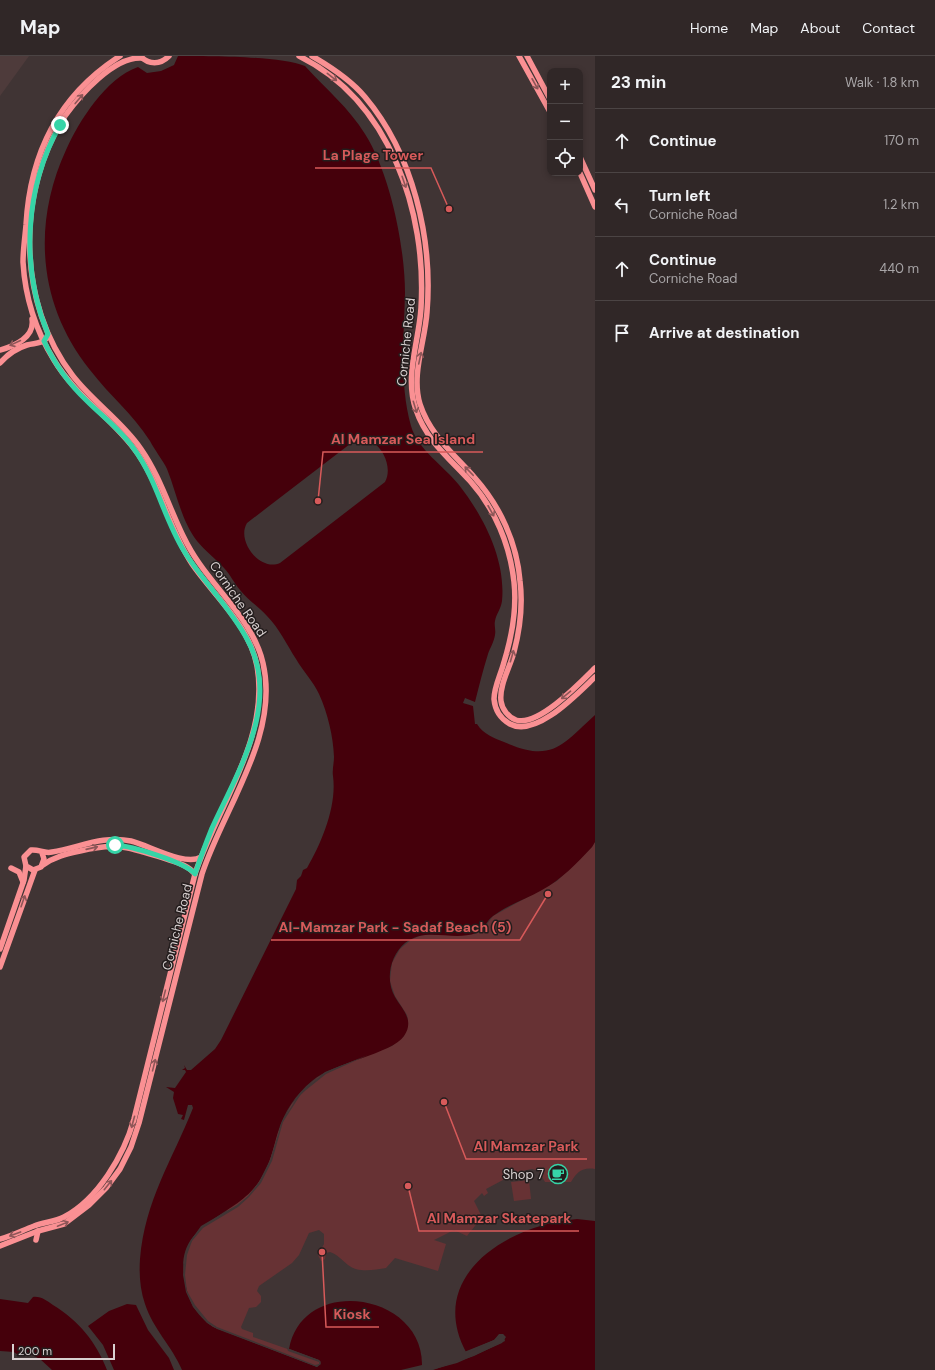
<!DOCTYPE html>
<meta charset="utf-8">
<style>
body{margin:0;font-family:"DM Sans",sans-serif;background:#382f2f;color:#f1f3f6}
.controls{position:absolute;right:12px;top:12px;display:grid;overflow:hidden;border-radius:8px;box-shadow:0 2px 6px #0003}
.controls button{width:36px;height:36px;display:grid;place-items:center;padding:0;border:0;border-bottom:1px solid #4b4444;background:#302727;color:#f1f3f6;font:20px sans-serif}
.scale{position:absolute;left:12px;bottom:10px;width:103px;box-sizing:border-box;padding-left:4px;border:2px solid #d8d0d0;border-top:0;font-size:11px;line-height:14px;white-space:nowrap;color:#d8d0d0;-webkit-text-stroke:3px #231d1d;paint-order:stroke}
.stop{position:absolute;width:12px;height:12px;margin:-9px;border:3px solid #36d4a7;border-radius:50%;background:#fff}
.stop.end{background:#36d4a7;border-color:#fff;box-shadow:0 1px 4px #0008}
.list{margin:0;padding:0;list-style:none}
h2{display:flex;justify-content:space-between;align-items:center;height:52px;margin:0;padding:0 16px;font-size:17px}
h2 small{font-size:13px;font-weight:400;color:#a8a5a7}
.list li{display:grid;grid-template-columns:26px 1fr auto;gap:12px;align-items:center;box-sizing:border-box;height:64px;padding:0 16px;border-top:1px solid #4b4444}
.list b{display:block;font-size:15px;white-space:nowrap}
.list p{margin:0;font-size:13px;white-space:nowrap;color:#a8a5a7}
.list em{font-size:13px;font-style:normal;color:#a8a5a7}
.icon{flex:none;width:22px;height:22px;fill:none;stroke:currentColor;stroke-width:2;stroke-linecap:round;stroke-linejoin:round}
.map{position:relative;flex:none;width:595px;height:1314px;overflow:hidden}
header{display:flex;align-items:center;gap:24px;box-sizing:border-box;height:56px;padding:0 20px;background:#302727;border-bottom:1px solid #4b4444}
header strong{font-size:19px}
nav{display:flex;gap:22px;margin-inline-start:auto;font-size:14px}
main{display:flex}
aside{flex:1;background:#302727}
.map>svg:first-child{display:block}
.built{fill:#4e3b3b}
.green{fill:#673234}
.water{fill:#45000b;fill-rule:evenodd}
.pier{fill:#403434}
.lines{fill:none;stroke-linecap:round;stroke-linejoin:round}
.secondary{stroke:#fa9093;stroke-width:5.5}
.oneway{stroke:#8e5658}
.route{stroke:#36d4a7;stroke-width:5}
.labels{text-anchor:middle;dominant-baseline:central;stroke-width:3;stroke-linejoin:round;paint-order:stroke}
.street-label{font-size:13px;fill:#d8d0d0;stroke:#231d1d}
.poi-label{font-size:13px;fill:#d8d0d0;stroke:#231d1d;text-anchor:end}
.leader{fill:none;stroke:#d75a5a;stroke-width:1.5}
.callout-dot{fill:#d75a5a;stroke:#231d1d;stroke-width:1.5}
.callout-label{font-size:14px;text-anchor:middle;font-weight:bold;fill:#d75a5a;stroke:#231d1d;stroke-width:3;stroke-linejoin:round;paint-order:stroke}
</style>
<header>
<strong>Map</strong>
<nav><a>Home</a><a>Map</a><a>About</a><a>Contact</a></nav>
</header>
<main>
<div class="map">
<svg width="595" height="1314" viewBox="0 0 595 1314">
<rect width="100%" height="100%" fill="#403434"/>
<path class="built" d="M0,0H29L0,40Z"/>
<g class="green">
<path d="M595,786V1113C582,1111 577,1116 571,1126H545L539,1115L532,1113L522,1115L523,1118L517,1120L516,1117L486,1133L488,1137L484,1140L482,1137L474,1145L482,1161L467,1180L454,1174L434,1184L446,1188L438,1215L395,1202L386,1212C374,1214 358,1217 348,1209C342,1204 337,1198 330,1196L326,1197L325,1203L321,1205L318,1199L324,1188V1178L319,1174L309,1177L299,1199L292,1207L259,1230L257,1235L261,1240V1246L256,1251L249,1252L241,1271L242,1273L253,1277V1281L319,1304L321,1308L315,1310L217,1273L207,1267L188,1243L183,1219L185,1198L197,1175L226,1156L278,1076L291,1049L318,1021L354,1004L392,990L404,980L408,964L407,959L395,940L390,925L392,907L400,893L412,883L423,879H464L475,878L483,874L493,860L557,825L592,791Z"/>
<path d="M529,1124L531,1143L514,1145L511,1126Z"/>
</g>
<g class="water">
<path d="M178,0C209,0 280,0 305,10C326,33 349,52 365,78C390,117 405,191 405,237C404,280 399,327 411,370C418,394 444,410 459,429C484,461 506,504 502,545C501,553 496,558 495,565C494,569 496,574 495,579C494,586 490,592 488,598C483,614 479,630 475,646L465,642L463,647L473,650L475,668H477C483,678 494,682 504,686C552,707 561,690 595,659V786L592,791C577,807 562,823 542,834C526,843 508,849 493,860C486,865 485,874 476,877C452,886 427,870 405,887C390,900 385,923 395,941C402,953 415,964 404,980C392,998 334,1006 312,1025C296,1038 284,1056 278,1076C273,1093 270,1109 260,1124C235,1164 172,1164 185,1226C189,1246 195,1258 213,1271L317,1311L321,1306L319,1304L289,1293C303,1218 423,1237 422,1309L401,1314H182C172,1290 153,1273 145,1248C140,1234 139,1218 140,1203C145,1144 172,1105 193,1052L192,1049H188L184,1064L181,1063L183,1059L178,1058L173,1042L174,1036L166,1031L175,1032L186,1016L185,1014H182L185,1012L184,1009L187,1014H191L215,993L221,984L296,833L297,824L301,820L303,814L307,812C322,786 337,750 333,720C332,714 334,707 334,701C333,680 328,658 319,638C313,625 303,615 296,603C287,589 279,572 267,560C259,551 248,544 240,534C234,527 230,518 224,512C215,502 205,495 197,485C181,464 177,438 167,413C164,406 154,393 150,385C132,357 110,340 90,314C38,249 32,168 66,94C79,65 106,22 138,11L147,17L161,15L174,9ZM360,384L373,386C385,395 392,413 385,426L280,507C260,516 236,485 247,467L350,388Z"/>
<path d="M577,1163L595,1165V1314H433L474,1300L505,1285L503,1278H501L494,1284L466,1296C425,1219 510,1168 577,1163Z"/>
<path d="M33,1241C41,1240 47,1245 53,1249C79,1265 96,1286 107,1314H52L40,1303L24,1295L18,1299L14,1296L0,1295V1243L28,1247Z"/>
<path d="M127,1248L136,1249L148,1274L169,1302L174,1314H114L103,1289L88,1270L109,1255Z"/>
</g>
<g class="pier">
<path d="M368,999L326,1018L301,1038L283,1066L272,1105L261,1127L249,1141L238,1151L203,1172L192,1185L187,1199L185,1219L187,1235L195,1249L208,1265L217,1271L315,1309L319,1308V1306L288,1295L287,1292L319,1304L321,1308L317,1311L217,1273L207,1267L193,1251L186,1236L183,1219L185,1198L191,1184L201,1170L237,1149L248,1140L259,1126L270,1104L282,1065L300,1037L325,1016Z"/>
<path d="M499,1278H503L506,1281L502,1287L457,1307L431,1314L474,1299L501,1286L504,1282L502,1280L493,1286L466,1298L464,1296L494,1284Z"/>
</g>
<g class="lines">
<g class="secondary">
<path d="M140,0C149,9 160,9 169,0"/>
<path d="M299,0C390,45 427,156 421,252C419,286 404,321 416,354C426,384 449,402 470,425C495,453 510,489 514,526C517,553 512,580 504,606C501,618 494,631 494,643C495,654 501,663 510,668C536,682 577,638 595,621"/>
<path d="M312,0C331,11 351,24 365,41C413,98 433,183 427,256C425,286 411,319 420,348C430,379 454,398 475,422C500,450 517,487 520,525C523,549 520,573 514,596C510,611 499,630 501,645C502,653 508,661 516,664C538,671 580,627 595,612"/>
<path d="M519,0L550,56"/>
<path d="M527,0L550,43"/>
<path d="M580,101L595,134"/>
<path d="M580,117L595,151"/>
<path d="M0,294C15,290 35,281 32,263"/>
<path d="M0,307C7,299 17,292 27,289C34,287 41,288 46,283"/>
<path d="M42,797L44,803L41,811L33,814L26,810L24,801L31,794C39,793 44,798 52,796C79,792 102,779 131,785C148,789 186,811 201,801"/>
<path d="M43,809C54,801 66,798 80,795C116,786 128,791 163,802C174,806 187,808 195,818"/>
<path d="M11,812L19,816L23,826"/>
<path d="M0,893L24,824L26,810"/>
<path d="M0,911L35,814"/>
<path d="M0,1183C12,1180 23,1174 34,1170C44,1166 55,1166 64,1161C98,1143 124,1099 134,1063L195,818C217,751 270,683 257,610C250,570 214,540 192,508C169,473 161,432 138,398C114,363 76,341 54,304C36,275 25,240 23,206C23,194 25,181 26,169C30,97 59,39 120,0"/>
<path d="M36,1184L38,1175"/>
<path d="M0,1190L38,1175L64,1168L89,1149L106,1132L120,1113L131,1091L139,1067L202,818C224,751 280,680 263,607C254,568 221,539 199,507C174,472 166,429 141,393C122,365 94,347 73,320C17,248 16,136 65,60C80,39 114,0 142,2"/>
</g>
</g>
<defs><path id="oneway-shaft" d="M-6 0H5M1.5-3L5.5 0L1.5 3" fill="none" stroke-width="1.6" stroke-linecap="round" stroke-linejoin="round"/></defs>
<g class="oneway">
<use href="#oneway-shaft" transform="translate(332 21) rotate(38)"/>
<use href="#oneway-shaft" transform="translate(535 28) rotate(61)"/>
<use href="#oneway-shaft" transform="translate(79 43) rotate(-50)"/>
<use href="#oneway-shaft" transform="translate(404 126) rotate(71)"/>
<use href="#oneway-shaft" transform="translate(15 287) rotate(155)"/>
<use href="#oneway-shaft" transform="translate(420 302) rotate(-78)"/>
<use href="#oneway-shaft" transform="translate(415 351) rotate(73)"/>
<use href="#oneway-shaft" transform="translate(469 415) rotate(-134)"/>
<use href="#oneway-shaft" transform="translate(491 455) rotate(61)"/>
<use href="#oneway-shaft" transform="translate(512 600) rotate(-74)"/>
<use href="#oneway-shaft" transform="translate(566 639) rotate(140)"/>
<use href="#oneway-shaft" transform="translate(92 792) rotate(-13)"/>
<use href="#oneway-shaft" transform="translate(23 845) rotate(-71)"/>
<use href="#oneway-shaft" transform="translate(164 940) rotate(104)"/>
<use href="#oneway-shaft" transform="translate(154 1009) rotate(-76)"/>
<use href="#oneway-shaft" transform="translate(133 1066) rotate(105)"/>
<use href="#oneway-shaft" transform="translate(108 1129) rotate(-51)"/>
<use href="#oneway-shaft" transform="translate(63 1168) rotate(-22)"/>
<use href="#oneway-shaft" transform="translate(15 1178) rotate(160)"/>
</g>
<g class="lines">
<path class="route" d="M60,69C25,131 20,211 48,278L44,285C54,307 69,328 87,345C103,361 121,374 134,393C157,424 164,463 184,495C203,526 230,551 247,583C282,646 238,715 212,772C206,787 200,803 195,818C185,806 132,790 115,789"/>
</g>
<defs>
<g id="cafe-ring" transform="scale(1)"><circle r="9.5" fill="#231d1d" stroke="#36d4a7" stroke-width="1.5"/><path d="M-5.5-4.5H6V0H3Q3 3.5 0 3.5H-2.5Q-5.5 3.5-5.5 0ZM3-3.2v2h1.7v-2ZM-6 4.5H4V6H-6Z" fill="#36d4a7"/></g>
</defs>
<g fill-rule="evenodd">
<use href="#cafe-ring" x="558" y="1118"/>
</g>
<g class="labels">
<g class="street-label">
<text transform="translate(406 286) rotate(-84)">Corniche Road</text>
<text transform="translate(238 543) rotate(55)">Corniche Road</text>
<text transform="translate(177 871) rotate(-76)">Corniche Road</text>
</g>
<g class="poi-label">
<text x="544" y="1118">Shop 7</text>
</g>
</g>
<path class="leader" d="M449 153L431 112H315M318 445L323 396H483M548 838L520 884H271M444 1046L466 1103H587M408 1130L419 1175H579M322 1196L326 1271H379"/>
<g class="callout-dot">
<circle cx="449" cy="153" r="4"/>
<circle cx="318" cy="445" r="4"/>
<circle cx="548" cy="838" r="4"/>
<circle cx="444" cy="1046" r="4"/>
<circle cx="408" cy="1130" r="4"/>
<circle cx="322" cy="1196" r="4"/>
</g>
<g class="callout-label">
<text x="373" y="104">La Plage Tower</text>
<text x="403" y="388">Al Mamzar Sea Island</text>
<text x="395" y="876">Al-Mamzar Park - Sadaf Beach (5)</text>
<text x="526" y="1095">Al Mamzar Park</text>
<text x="499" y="1167">Al Mamzar Skatepark</text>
<text x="352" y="1263">Kiosk</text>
</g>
</svg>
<div class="controls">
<button>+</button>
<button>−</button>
<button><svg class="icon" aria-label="locate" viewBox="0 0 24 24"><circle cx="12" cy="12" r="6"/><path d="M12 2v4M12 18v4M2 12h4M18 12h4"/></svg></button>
</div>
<div class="scale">200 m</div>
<div class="stop" style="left:115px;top:789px"></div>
<div class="stop end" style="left:60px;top:69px"></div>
</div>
<aside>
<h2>23 min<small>Walk · 1.8 km</small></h2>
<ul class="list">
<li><svg class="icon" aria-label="ahead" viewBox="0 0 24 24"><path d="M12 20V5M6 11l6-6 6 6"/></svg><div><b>Continue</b></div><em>170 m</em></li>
<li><svg class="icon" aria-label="left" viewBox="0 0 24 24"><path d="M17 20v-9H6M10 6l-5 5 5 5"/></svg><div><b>Turn left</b><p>Corniche Road</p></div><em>1.2 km</em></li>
<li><svg class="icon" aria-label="ahead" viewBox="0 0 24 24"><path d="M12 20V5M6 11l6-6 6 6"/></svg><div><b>Continue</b><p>Corniche Road</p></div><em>440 m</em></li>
<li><svg class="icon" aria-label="arrive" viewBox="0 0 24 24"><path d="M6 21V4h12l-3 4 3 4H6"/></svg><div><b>Arrive at destination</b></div></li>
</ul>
</aside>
</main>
